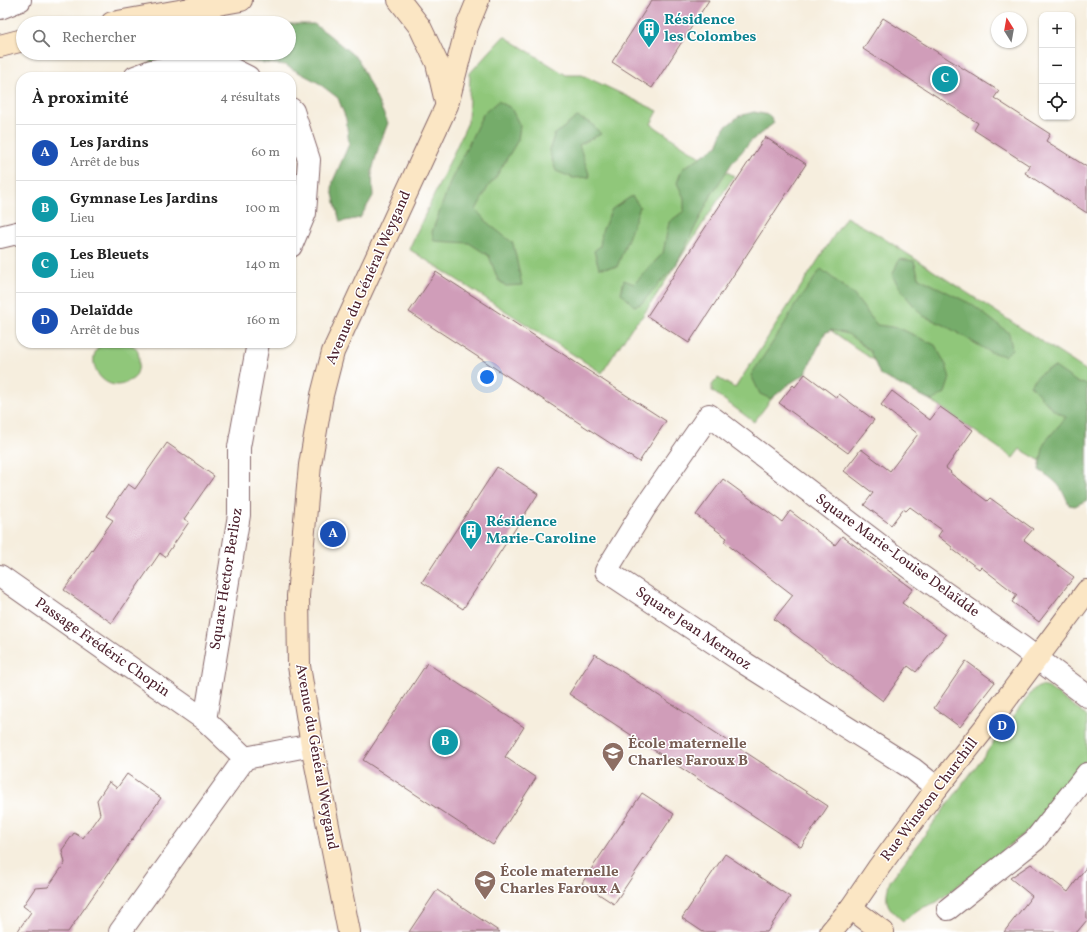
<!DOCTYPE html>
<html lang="fr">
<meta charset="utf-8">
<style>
body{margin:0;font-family:Vollkorn,serif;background:#f6f6f6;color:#222}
.controls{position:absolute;right:12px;top:12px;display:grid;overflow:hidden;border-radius:8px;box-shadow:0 1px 3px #0004}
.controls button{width:36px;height:36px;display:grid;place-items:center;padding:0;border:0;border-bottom:1px solid #e0e0e0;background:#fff;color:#222;font:20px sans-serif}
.compass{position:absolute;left:991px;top:12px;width:36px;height:36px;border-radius:50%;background:#fff;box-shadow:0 1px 3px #0004;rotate:349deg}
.you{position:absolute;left:487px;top:377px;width:14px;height:14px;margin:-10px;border:3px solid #fff;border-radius:50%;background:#1a73e8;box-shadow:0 0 0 6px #1a73e833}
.badge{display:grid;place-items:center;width:26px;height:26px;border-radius:50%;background:#c8321e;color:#fff;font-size:13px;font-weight:700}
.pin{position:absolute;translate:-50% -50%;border:2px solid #fff;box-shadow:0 1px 4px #0006}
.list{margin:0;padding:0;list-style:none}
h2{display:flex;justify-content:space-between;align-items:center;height:52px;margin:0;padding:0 16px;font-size:17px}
h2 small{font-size:13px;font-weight:400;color:#767676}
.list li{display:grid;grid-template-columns:26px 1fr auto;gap:12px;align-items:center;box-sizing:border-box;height:56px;padding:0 16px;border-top:1px solid #e0e0e0}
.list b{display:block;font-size:15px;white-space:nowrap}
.list p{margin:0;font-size:13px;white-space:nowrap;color:#767676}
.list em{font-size:13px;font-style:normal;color:#767676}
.icon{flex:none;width:22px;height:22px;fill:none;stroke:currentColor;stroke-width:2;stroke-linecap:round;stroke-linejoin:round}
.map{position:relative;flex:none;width:1087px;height:932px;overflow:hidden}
.search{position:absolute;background:#fff;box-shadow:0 1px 3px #0004;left:16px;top:16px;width:280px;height:44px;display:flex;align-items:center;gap:10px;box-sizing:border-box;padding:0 14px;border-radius:22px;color:#767676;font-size:15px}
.panel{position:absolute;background:#fff;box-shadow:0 1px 3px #0004;left:16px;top:72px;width:280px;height:276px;border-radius:16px}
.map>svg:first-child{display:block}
.green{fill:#90c77a;stroke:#6d7352}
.forest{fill:#74ac6a;stroke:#5f664a}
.building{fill:#d09db9}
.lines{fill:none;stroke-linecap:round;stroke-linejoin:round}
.street-casing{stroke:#86676a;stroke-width:24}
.secondary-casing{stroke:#86676a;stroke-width:24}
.street{stroke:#fff;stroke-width:22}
.secondary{stroke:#fbe6c4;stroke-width:22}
.labels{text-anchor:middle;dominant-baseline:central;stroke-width:3;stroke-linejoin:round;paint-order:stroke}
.culture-label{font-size:15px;font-weight:bold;fill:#0d838f;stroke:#fff;text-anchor:start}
.street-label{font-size:15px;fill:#4a1f2b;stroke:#fff}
.education-label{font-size:15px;font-weight:bold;fill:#785e54;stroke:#fff;text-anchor:start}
</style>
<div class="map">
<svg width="1087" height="932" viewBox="0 0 1087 932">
<rect width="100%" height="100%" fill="#fff"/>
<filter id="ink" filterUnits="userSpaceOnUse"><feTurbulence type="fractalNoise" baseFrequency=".025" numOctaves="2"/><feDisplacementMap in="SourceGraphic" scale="8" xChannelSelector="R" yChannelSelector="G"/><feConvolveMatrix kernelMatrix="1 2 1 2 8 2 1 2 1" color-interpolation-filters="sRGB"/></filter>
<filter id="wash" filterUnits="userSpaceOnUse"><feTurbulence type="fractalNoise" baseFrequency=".012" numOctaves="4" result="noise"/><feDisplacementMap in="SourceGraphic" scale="16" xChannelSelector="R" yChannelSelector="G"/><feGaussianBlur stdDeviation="0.9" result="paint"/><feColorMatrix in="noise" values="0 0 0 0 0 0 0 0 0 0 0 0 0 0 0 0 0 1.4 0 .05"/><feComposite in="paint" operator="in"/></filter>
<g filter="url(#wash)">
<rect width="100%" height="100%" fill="#f6eede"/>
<g class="green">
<path d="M504,36L566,75H582L658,111L651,124L686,148L734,176L642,317L632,327L602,373L409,249L468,122L470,73Z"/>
<path d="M846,217L877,234L1087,371V488L1020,449L1013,458L826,327L754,422L712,391V385L718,378L735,388Z"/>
<path d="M103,343C119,343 140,338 139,361C139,367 138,373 134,378C132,380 128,381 126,383C102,394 81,358 103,343Z"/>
<path d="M1041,686L1049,688L1087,716V759L1034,826L937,902L919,909L903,921C887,907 883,903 890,881L1034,689Z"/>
</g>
<g class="forest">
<path d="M289,24H314L328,34L358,59L388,123L379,146L372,171L373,196L360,218L340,222L332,190L333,181L349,144L346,119L338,98L317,82L285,65L211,57L146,66L157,53H289Z"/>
<path d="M498,101L511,108L520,126L518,140L496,177L488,187L476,210L490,225L513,243L522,285L506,286L498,280L489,256L469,243L434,241L432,232L451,180L483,114Z"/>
<path d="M754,112L769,115L774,123L751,141L732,163L712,194L676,265L641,304L634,306L621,293L624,280L634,284L663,253L669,222L684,211V198L677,183L682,169L717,146L724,128L739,116Z"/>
<path d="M577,117L591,123L601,134L579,145L590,177L573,178L556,171L549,151L554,135Z"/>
<path d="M632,196L640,207L617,267L599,268L594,251L600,246L602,231L612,209Z"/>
<path d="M899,259L914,261L919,278L971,304L1009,333L1012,349L1005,356L990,352L944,325L923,316L908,299L892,276Z"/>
<path d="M821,269L853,294L877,325L899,328L935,345L946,365L950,378L945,393L932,401L880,375L870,351L848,334L831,330L825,333L805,374L789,384L771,399L760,394L751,375L781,330L794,307Z"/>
<path d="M1055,367L1078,383L1087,384V500L1075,506L1069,505C1062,486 1056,481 1039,470L1044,443L1066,417L1052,409L1030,385C1037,375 1043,371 1055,367Z"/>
</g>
<g id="blocks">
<g class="building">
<path d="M652,0H709L652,88L612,62Z"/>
<path d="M883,18L999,91L994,98L1050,134L1046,141L1087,167V213L1025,173L1030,166L974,130L978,123L863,49Z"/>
<path d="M765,137L806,164L689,343L647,316Z"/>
<path d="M436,272L666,421L639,462L409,312Z"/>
<path d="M805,374L837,398L839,394L874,420L848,453L779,403L793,385L795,387Z"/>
<path d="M892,391L930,420L940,407L973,430L946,468L951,472L950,473L987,501L990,498L1033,529L1024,540L1074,577L1039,622L1012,602L1017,595L981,567L979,569L952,549V547L938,536L942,530L910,507L906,511L903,509L891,525L864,505L873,493L844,471L861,449L890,471L918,434L881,405Z"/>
<path d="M167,443L214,476L184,519L189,522L165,557L160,553L112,623L64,590L113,520L106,516L128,484L135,489Z"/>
<path d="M497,467L538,494L463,609L422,582Z"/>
<path d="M723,479L782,522L790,511L835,545L842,536L913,589L902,603L946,635L916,672L908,666L883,701L774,619L793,595L724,542L727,538L696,515Z"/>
<path d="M595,654L828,806L801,847L569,694Z"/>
<path d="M966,661L995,682L960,727L934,708Z"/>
<path d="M427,663L524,727L505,757L536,778L493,845L363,760Z"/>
<path d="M127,774L161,798L68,932H17L31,912L23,906L35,888L48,887L65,863L62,850L74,833L83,838L100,814L97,800L109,782L117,788Z"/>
<path d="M642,793L674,814L614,904L582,883Z"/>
<path d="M725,854L790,897L767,932H703L682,918Z"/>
<path d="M1031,864L1068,892L1087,866V920L1077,932H1004L1032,896L1010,878Z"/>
<path d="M437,890L500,932H409Z"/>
</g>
</g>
</g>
<g filter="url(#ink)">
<use href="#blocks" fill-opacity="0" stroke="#86676a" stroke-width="1"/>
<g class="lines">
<g class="street-casing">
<g id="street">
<path d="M0,8L20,0"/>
<path d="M135,77L151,71L191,64L232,69L248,77"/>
<path d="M291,109L293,111L309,160L305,213L291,246"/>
<path d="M0,237L21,232"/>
<path d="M0,576L205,720L245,758L312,745"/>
<path d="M205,720L239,515V447L258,343"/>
<path d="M937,788L913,769L746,664L606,571L644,509L709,415L911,569L1022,647L1087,696"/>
<path d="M948,909L1035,840L1087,774"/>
<path d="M120,932L245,758"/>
</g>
</g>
<g class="secondary-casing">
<g id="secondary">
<path d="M399,0L420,27L437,63L446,102"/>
<path d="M112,23L241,0"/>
<path d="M0,46L23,40"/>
<path d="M851,908L883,932"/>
<path d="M349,932L312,745L299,666L298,596L310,465L322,395L333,352L447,105L467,27L478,0"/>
<path d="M831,932L851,908L879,867L937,788L987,725L1087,591"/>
</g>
</g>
<use href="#street" class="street"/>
<use href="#secondary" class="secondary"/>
</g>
</g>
<defs>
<g id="building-pin" transform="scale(1.15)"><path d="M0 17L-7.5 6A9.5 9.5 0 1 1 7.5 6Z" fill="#0f9aa8" stroke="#fff"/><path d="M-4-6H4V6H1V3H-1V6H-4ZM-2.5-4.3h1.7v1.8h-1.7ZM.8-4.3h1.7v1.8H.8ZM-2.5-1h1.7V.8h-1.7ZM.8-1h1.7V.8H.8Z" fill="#fff"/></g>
<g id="school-pin" transform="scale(1.15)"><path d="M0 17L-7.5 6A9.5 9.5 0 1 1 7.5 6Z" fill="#8d6e63" stroke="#fff"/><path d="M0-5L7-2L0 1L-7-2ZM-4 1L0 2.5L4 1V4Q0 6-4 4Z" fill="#fff"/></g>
</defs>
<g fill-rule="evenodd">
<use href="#building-pin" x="649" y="29"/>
<use href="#building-pin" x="471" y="531"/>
<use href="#school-pin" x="613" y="753"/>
<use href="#school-pin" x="485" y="881"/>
</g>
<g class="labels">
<g class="culture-label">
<text x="664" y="20">Résidence<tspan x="664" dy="17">les Colombes</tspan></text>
<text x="486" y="522">Résidence<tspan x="486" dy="17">Marie-Caroline</tspan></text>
</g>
<g class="street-label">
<text transform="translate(369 278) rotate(-66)">Avenue du Général Weygand</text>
<text transform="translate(897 556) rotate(36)">Square Marie-Louise Delaïdde</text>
<text transform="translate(227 579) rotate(-81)">Square Hector Berlioz</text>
<text transform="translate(693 629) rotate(34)">Square Jean Mermoz</text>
<text transform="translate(102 648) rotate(35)">Passage Frédéric Chopin</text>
<text transform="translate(316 757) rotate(80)">Avenue du Général Weygand</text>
<text transform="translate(930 800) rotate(-53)">Rue Winston Churchill</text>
</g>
<g class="education-label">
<text x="628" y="744">École maternelle<tspan x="628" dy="17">Charles Faroux B</tspan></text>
<text x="500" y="872">École maternelle<tspan x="500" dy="17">Charles Faroux A</tspan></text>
</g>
</g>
</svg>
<div class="controls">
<button>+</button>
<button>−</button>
<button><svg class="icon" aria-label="locate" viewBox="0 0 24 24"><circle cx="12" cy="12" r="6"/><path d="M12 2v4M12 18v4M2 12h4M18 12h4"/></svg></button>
</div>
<svg class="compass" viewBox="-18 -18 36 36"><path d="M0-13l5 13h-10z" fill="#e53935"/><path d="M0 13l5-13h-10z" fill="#767676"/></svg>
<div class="you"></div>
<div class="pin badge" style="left:333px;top:534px;background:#1a4fb4">A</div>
<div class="pin badge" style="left:445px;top:742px;background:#0f9aa8">B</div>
<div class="pin badge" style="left:945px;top:79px;background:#0f9aa8">C</div>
<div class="pin badge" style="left:1002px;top:727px;background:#1a4fb4">D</div>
<div class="search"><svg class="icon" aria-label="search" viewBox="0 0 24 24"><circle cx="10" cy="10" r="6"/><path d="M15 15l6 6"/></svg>Rechercher</div>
<section class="panel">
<h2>À proximité<small>4 résultats</small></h2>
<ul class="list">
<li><span class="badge" style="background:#1a4fb4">A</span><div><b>Les Jardins</b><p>Arrêt de bus</p></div><em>60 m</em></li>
<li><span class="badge" style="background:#0f9aa8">B</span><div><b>Gymnase Les Jardins</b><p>Lieu</p></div><em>100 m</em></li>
<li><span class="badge" style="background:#0f9aa8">C</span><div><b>Les Bleuets</b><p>Lieu</p></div><em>140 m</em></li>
<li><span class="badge" style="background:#1a4fb4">D</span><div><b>Delaïdde</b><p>Arrêt de bus</p></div><em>160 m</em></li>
</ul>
</section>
</div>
